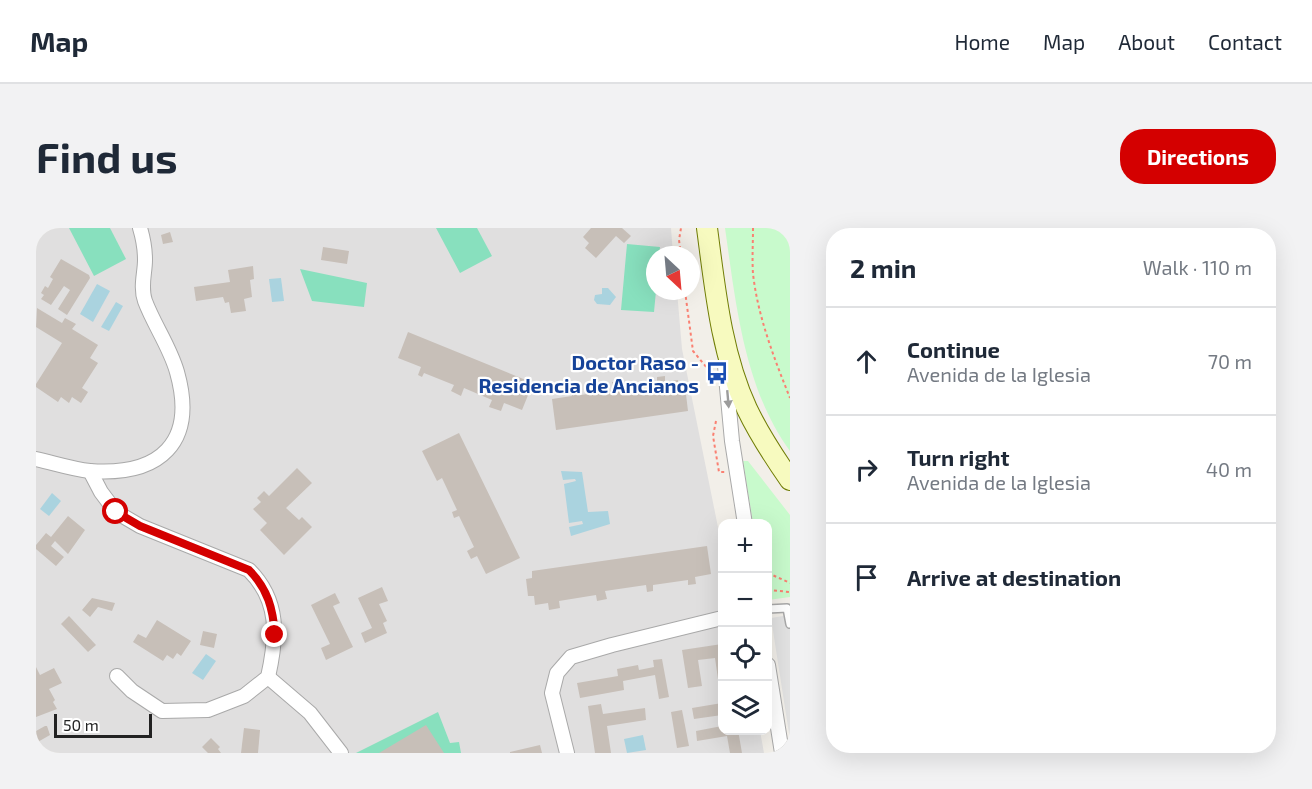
<!DOCTYPE html>
<meta charset="utf-8">
<style>
body{margin:0;font-family:"Exo 2",sans-serif;background:#f2f2f3;color:#1f2937}
.controls{position:absolute;right:18px;bottom:18px;display:grid;overflow:hidden;border-radius:12px;box-shadow:0 6px 24px #0002}
.controls button{width:54px;height:54px;display:grid;place-items:center;padding:0;border:0;border-bottom:2px solid #e0e1e3;background:#fff;color:#1f2937;font:30px sans-serif}
.compass{position:absolute;left:610px;top:18px;width:54px;height:54px;border-radius:50%;background:#fff;box-shadow:0 6px 24px #0002;rotate:154deg}
.scale{position:absolute;left:18px;bottom:15px;width:98px;box-sizing:border-box;padding-left:6px;border:3px solid #222;border-top:0;font-size:16px;line-height:21px;white-space:nowrap;color:#222;-webkit-text-stroke:4px #fff;paint-order:stroke}
.stop{position:absolute;width:18px;height:18px;margin:-14px;border:4px solid #d40000;border-radius:50%;background:#fff}
.stop.end{background:#d40000;border-color:#fff;box-shadow:0 2px 6px #0008}
.list{margin:0;padding:0;list-style:none}
h2{display:flex;justify-content:space-between;align-items:center;height:78px;margin:0;padding:0 24px;font-size:26px}
h2 small{font-size:20px;font-weight:400;color:#747a83}
.list li{display:grid;grid-template-columns:39px 1fr auto;gap:18px;align-items:center;box-sizing:border-box;height:108px;padding:0 24px;border-top:2px solid #e0e1e3}
.list b{display:block;font-size:22px;white-space:nowrap}
.list p{margin:0;font-size:20px;white-space:nowrap;color:#747a83}
.list em{font-size:20px;font-style:normal;color:#747a83}
.icon{flex:none;width:33px;height:33px;fill:none;stroke:currentColor;stroke-width:2;stroke-linecap:round;stroke-linejoin:round}
.map{position:relative;flex:none;width:754px;height:525px;overflow:hidden;border-radius:24px}
header{display:flex;align-items:center;gap:36px;box-sizing:border-box;height:84px;padding:0 30px;background:#fff;border-bottom:2px solid #e0e1e3}
header strong{font-size:28px}
nav{display:flex;gap:33px;margin-inline-start:auto;font-size:21px}
.intro{display:flex;align-items:center;justify-content:space-between;box-sizing:border-box;height:144px;padding:0 36px}
h1{margin:0;font-size:42px}
.button{padding:15px 27px;border-radius:24px;background:#d40000;color:#fff;font-size:21px;font-weight:700}
main{display:flex;gap:36px;padding:0 36px}
aside{flex:1;background:#fff;border-radius:24px;box-shadow:0 6px 24px #0002}
.map>svg:first-child{display:block}
.residential{fill:#e0dfdf}
.park{fill:#c8facc}
.pitch{fill:#88e0be}
.parking{fill:#e2e2e2}
.water{fill:#aad3df}
.building{fill:#c7bfb8}
.lines{fill:none;stroke-linecap:round;stroke-linejoin:round}
.service-casing{stroke:#a9a9a9;stroke-width:10}
.minor-casing{stroke:#a9a9a9;stroke-width:16}
.secondary-casing{stroke:#707d05;stroke-width:22}
.path{stroke:#fa8072;stroke-width:2;stroke-dasharray:3 3;stroke-linecap:butt}
.service{stroke:#fff;stroke-width:7}
.minor{stroke:#fff;stroke-width:14}
.secondary{stroke:#f7fabf;stroke-width:20}
.oneway{fill:#9c9c9c}
.route{stroke:#d40000;stroke-width:8}
.labels{text-anchor:middle;dominant-baseline:central;stroke-width:4.5;stroke-linejoin:round;paint-order:stroke}
.transit-label{font-size:20px;font-weight:bold;fill:#164399;stroke:#fff;text-anchor:end}
</style>
<header>
<strong>Map</strong>
<nav><a>Home</a><a>Map</a><a>About</a><a>Contact</a></nav>
</header>
<div class="intro"><h1>Find us</h1><a class="button">Directions</a></div>
<main>
<div class="map">
<svg width="754" height="525" viewBox="0 0 754 525">
<rect width="100%" height="100%" fill="#f2efe9"/>
<path class="residential" d="M0,0H635L637,27H619V63H641L646,121L686,319V502L724,503L728,525H0Z"/>
<g class="park">
<path d="M689,0H754V223C708,160 700,76 689,0Z"/>
<path d="M707,233H712L754,287V369L732,372V296L717,295Z"/>
</g>
<g class="pitch">
<path d="M33,0H74L90,31L58,48Z"/>
<path d="M400,0H441L456,28L424,45Z"/>
<path d="M591,16L624,19L623,27H619L620,63L618,84L585,82Z"/>
<path d="M264,41L331,55L328,79L276,73Z"/>
<path d="M402,484L414,515L423,514L425,525H320Z"/>
</g>
<path class="parking" d="M754,377V512L735,390L747,388Z"/>
<g class="water">
<path d="M245,50L248,73L236,74L233,51Z"/>
<path d="M61,56L74,63L57,94L44,86Z"/>
<path d="M566,60H572L580,69L574,77L561,76L558,72L559,67L566,66Z"/>
<path d="M80,74L87,78L73,103L65,99Z"/>
<path d="M525,243L546,244L552,284L572,283L574,296L535,308L533,299L547,296L546,293L533,295L528,256L540,253L539,251L527,252Z"/>
<path d="M16,265L25,273L13,288L4,281Z"/>
<path d="M170,426L180,433L167,452L156,445Z"/>
<path d="M607,507L610,522L591,525L588,511Z"/>
</g>
<g class="building">
<path d="M555,0H586L595,8L588,15L580,8L560,30L549,20L553,15L547,9Z"/>
<path d="M134,4L137,14L127,16L125,7Z"/>
<path d="M287,19L313,23L311,36L285,32Z"/>
<path d="M25,31L53,47L54,50L31,87L22,81L34,62L28,58L15,77L5,71L8,67L5,65L9,58L12,60L17,51L14,49Z"/>
<path d="M217,38L218,51L214,52L216,69L208,71L210,83L195,85L193,74L189,75L187,69L160,73L158,59L194,54L192,42Z"/>
<path d="M1,80L26,95L29,90L40,96L36,101L62,117L54,130L62,135L46,160L52,164L45,175L36,169L33,175L25,169L22,174L0,159V156L26,115L0,99Z"/>
<path d="M372,104L497,155L486,182L468,175L465,183L453,179L456,172L428,160L425,168L415,163L418,157L388,145L386,149L382,147L385,139L362,130Z"/>
<path d="M629,148V154L642,152L643,159L649,158L652,183L520,202L516,171L536,168L535,162L544,161L545,167L577,162L576,154L587,153L588,159L621,154V149Z"/>
<path d="M423,205L484,330L450,346L441,328L435,331L431,323L438,319L423,288L418,290L416,284L421,282L406,250L401,253L386,223Z"/>
<path d="M261,240L276,255L250,280L263,292L266,289L276,299L248,327L224,302L231,295L217,281L225,274L221,270L228,263L233,268Z"/>
<path d="M32,288L49,302L32,326L19,313L15,318L28,329L20,338L0,321V317L10,305L15,309Z"/>
<path d="M671,318L675,346L659,349L660,356L652,357V352L617,357V363L611,364L610,357L569,363L571,371L561,373L560,367L523,373L524,380L513,382L512,375L499,377L498,368H492L490,351L496,350V343Z"/>
<path d="M346,359L352,373L343,376L351,393L347,395L351,405L329,415L325,405L336,400L322,370Z"/>
<path d="M299,365L304,375L297,378L317,419L290,432L285,420L294,416L275,377Z"/>
<path d="M56,370L79,375L76,383L62,379L54,389L46,382Z"/>
<path d="M33,388L60,417L52,424L25,396Z"/>
<path d="M121,392L155,413L145,428L141,425L137,431L131,427L127,433L97,414L102,406L110,410Z"/>
<path d="M167,403L181,406L178,420L164,417Z"/>
<path d="M686,416V465H684L679,430L662,432L666,458L652,460L646,422Z"/>
<path d="M626,431L633,469L623,471L619,447L587,453L588,462L544,470L541,455L582,448L581,441L602,437L603,442L618,439L617,432Z"/>
<path d="M0,439L4,447L18,440L26,455L13,461L19,472L17,474L21,481L0,489Z"/>
<path d="M686,475V487L658,491L656,480Z"/>
<path d="M565,476L567,486L609,480L610,492L571,498L575,525H559L552,478Z"/>
<path d="M646,482L653,518L641,520L635,484Z"/>
<path d="M390,497L408,525H343Z"/>
<path d="M9,498H11L14,507L0,515V503Z"/>
<path d="M686,498V502H702L706,525H694L691,508L661,513L660,503Z"/>
<path d="M208,500L224,502L222,525H205Z"/>
<path d="M175,510L184,519L182,521L185,525H172L166,519Z"/>
<path d="M504,517L506,525H474V524Z"/>
</g>
<g class="lines">
<g class="service-casing">
<path id="service" d="M732,381L751,380L754,396"/>
</g>
<g class="minor-casing">
<g id="minor">
<path d="M689,138L696,213L709,296"/>
<path d="M0,231C18,235 36,241 54,243C124,248 161,215 141,144C134,119 118,97 109,73C104,59 109,45 109,32C109,21 107,10 104,0"/>
<path d="M54,243L65,264L80,284L104,298L213,342C244,373 241,409 232,449L208,468L172,482L126,483L96,463L81,448"/>
<path d="M732,437L746,525"/>
<path d="M232,449L274,485L305,525"/>
<path d="M531,525L516,465L521,445L535,429L576,417L686,390"/>
</g>
</g>
<g class="secondary-casing">
<path id="secondary" d="M671,0C679,60 685,125 711,181C723,206 738,229 754,252"/>
</g>
<g class="path">
<path d="M717,0C717,15 716,31 717,46C722,89 738,130 754,170"/>
<path d="M752,0L754,11"/>
<path d="M645,27L643,12L645,0"/>
<path d="M649,63L657,123L676,146"/>
<path d="M680,193L677,208L683,244H689"/>
<path d="M732,345L754,355"/>
<path d="M732,362L754,364"/>
</g>
<use href="#service" class="service"/>
<use href="#minor" class="minor"/>
<use href="#secondary" class="secondary"/>
</g>
<defs><path id="oneway-solid" d="M-6-.8H1V-3.2L6.5 0L1 3.2V.8H-6Z" transform="scale(1.5)"/></defs>
<use class="oneway" href="#oneway-solid" transform="translate(692 171) rotate(85)"/>
<g class="lines">
<path class="route" d="M80,284L104,298L213,342C232,361 237,381 239,407"/>
</g>
<defs>
<g id="bus-bare" transform="scale(1.8)"><path d="M-5-6H5V4H4V6H2V4H-2V6H-4V4H-5ZM-3.5-4V0h7V-4ZM-3.5 1.2v1.5H-2V1.2ZM2 1.2v1.5H3.5V1.2Z" fill="#1a4fb4" stroke="#fff" stroke-width="2.5" paint-order="stroke"/></g>
</defs>
<g fill-rule="evenodd">
<use href="#bus-bare" x="681" y="145"/>
</g>
<g class="labels">
<g class="transit-label">
<text x="663" y="134">Doctor Raso -<tspan x="663" dy="23">Residencia de Ancianos</tspan></text>
</g>
</g>
</svg>
<div class="controls">
<button>+</button>
<button>−</button>
<button><svg class="icon" aria-label="locate" viewBox="0 0 24 24"><circle cx="12" cy="12" r="6"/><path d="M12 2v4M12 18v4M2 12h4M18 12h4"/></svg></button>
<button><svg class="icon" aria-label="layers" viewBox="0 0 24 24"><path d="M12 4l9 5-9 5-9-5zM3 14l9 5 9-5"/></svg></button>
</div>
<svg class="compass" viewBox="-18 -18 36 36"><path d="M0-13l5 13h-10z" fill="#e53935"/><path d="M0 13l5-13h-10z" fill="#747a83"/></svg>
<div class="scale">50 m</div>
<div class="stop" style="left:80px;top:284px"></div>
<div class="stop end" style="left:239px;top:407px"></div>
</div>
<aside>
<h2>2 min<small>Walk · 110 m</small></h2>
<ul class="list">
<li><svg class="icon" aria-label="ahead" viewBox="0 0 24 24"><path d="M12 20V5M6 11l6-6 6 6"/></svg><div><b>Continue</b><p>Avenida de la Iglesia</p></div><em>70 m</em></li>
<li><svg class="icon" aria-label="right" viewBox="0 0 24 24"><path d="M7 20v-9h11M14 6l5 5-5 5"/></svg><div><b>Turn right</b><p>Avenida de la Iglesia</p></div><em>40 m</em></li>
<li><svg class="icon" aria-label="arrive" viewBox="0 0 24 24"><path d="M6 21V4h12l-3 4 3 4H6"/></svg><div><b>Arrive at destination</b></div></li>
</ul>
</aside>
</main>
